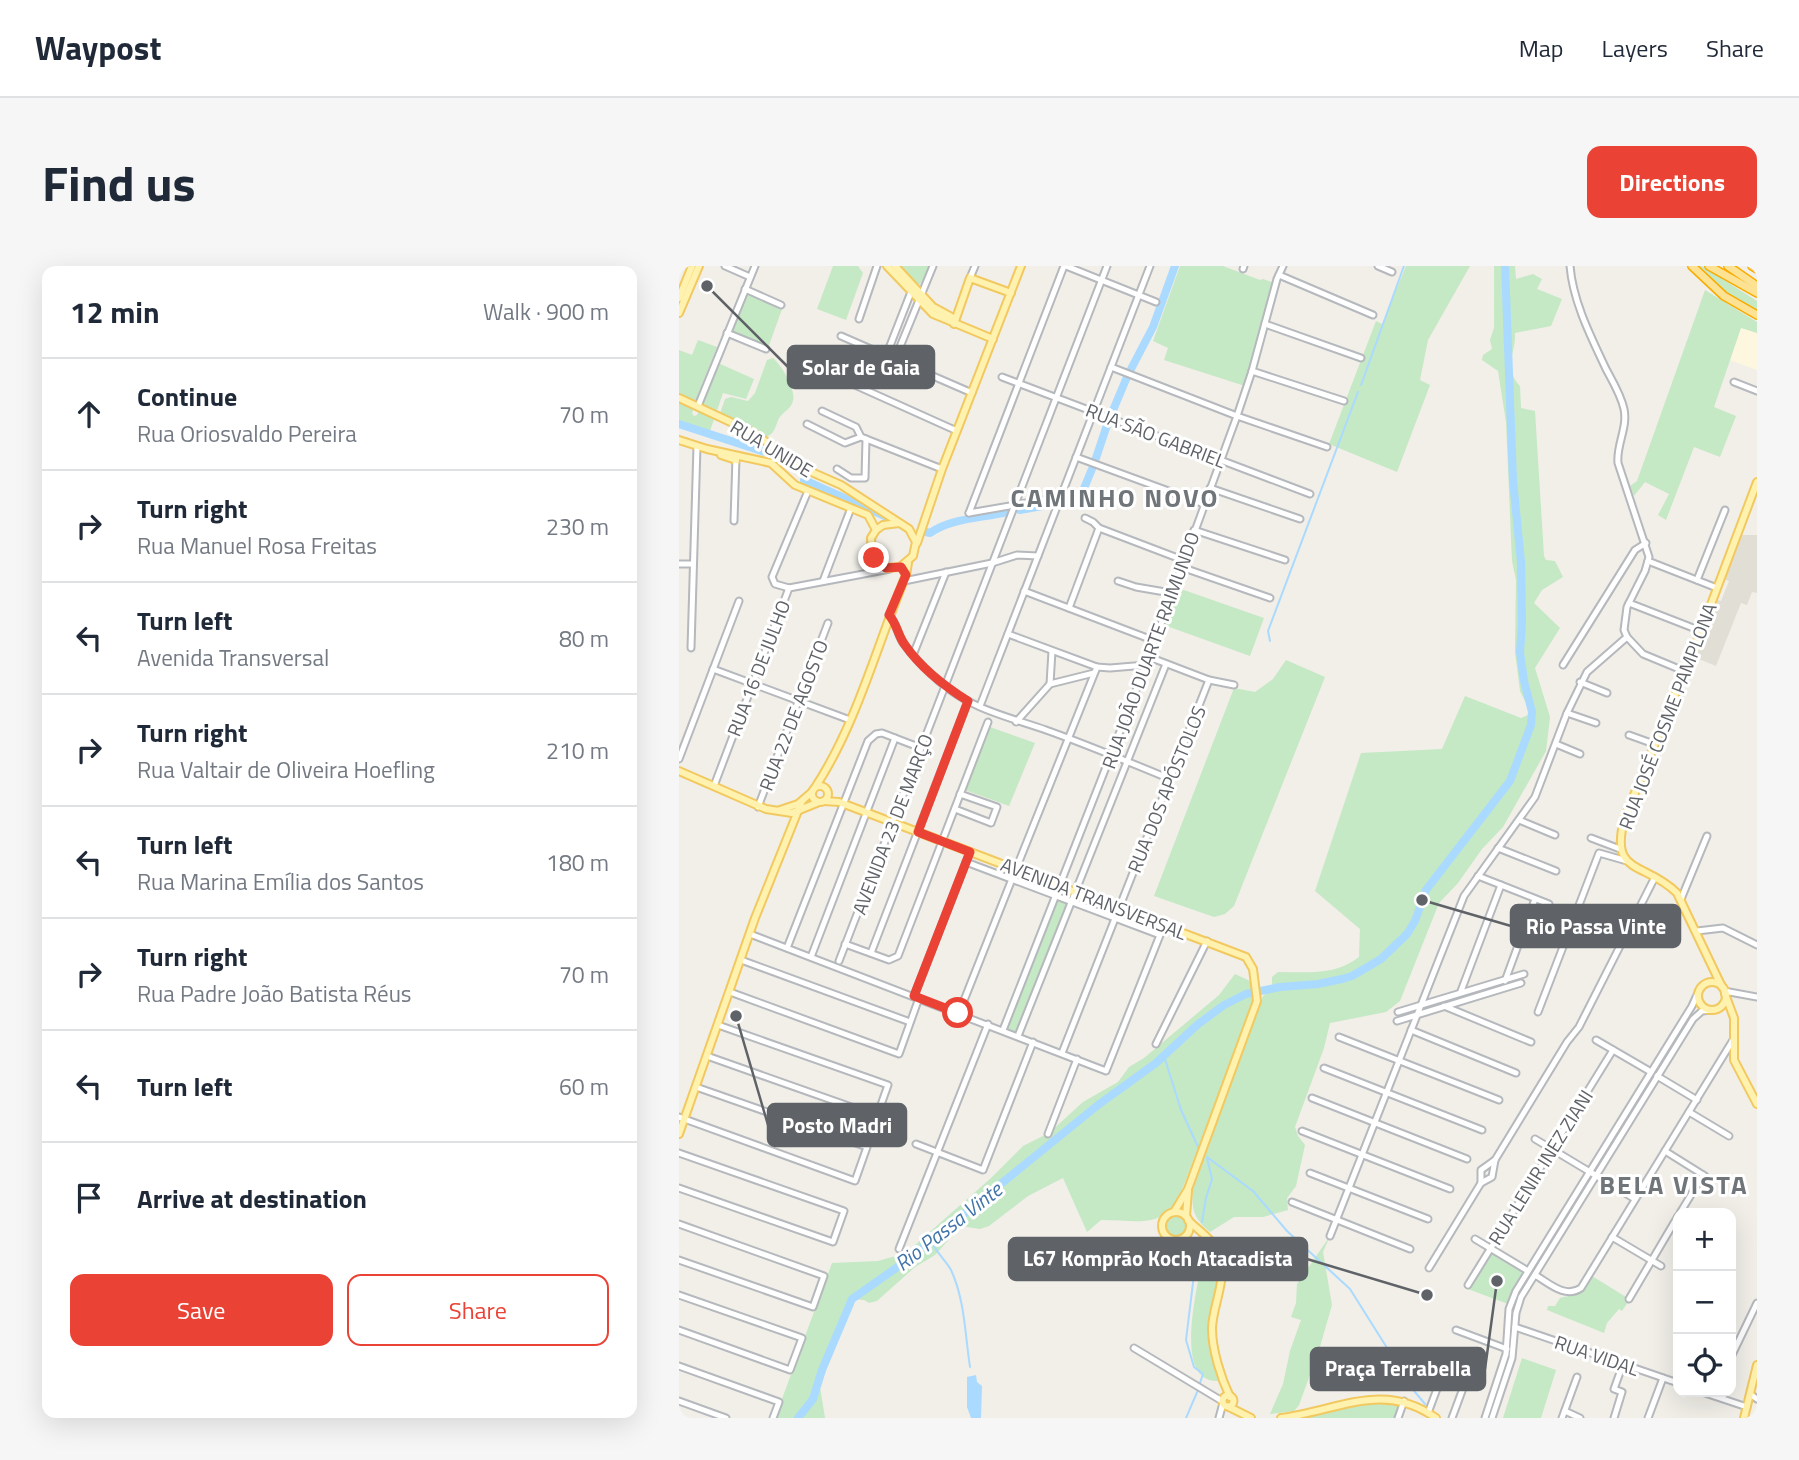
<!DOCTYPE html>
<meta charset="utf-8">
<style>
body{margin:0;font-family:"Titillium Web",sans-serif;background:#f6f6f7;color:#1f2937}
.controls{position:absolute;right:21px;bottom:21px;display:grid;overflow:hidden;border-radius:14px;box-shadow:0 7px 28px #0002}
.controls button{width:63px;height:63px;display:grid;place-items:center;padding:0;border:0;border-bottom:2px solid #e0e1e3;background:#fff;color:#1f2937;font:35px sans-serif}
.stop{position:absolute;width:21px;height:21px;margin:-16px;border:5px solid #ea4335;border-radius:50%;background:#fff}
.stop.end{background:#ea4335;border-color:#fff;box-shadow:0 2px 7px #0008}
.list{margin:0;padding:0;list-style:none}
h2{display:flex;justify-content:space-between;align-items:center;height:91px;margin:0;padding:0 28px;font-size:30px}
h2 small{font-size:23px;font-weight:400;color:#747a83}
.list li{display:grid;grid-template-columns:46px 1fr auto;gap:21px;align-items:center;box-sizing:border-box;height:112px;padding:0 28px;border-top:2px solid #e0e1e3}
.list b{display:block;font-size:26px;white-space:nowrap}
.list p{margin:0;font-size:23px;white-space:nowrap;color:#747a83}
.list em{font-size:23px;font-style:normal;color:#747a83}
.actions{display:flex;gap:14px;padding:21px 28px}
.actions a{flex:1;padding:16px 0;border:2px solid #ea4335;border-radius:14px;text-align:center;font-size:24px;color:#ea4335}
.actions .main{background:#ea4335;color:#fff}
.icon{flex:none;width:38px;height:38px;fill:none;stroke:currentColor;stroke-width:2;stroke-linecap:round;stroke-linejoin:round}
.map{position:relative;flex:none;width:1078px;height:1152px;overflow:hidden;border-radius:14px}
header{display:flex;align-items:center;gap:42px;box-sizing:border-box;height:98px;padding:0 35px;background:#fff;border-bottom:2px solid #e0e1e3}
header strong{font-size:33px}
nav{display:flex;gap:38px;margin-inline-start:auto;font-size:24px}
.intro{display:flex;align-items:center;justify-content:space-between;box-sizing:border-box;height:168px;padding:0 42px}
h1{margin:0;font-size:49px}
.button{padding:18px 32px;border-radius:14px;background:#ea4335;color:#fff;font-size:24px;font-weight:700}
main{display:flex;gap:42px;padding:0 42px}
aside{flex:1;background:#fff;border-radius:14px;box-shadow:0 7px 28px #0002}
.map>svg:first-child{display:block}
.commercial{fill:#fef7e0}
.education{fill:#e1ded6}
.green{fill:#c5e8c5}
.water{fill:#aadaff}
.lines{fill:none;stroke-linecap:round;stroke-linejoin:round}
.stream{stroke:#aadaff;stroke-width:2}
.river{stroke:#aadaff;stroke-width:8}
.minor-casing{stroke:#b5b8bc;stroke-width:9}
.major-casing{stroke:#f2c960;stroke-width:10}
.highway-casing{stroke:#f9ab00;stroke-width:10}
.minor{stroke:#fff;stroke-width:5}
.major{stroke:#fff2af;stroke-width:6}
.highway{stroke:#fde293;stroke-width:7}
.route{stroke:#ea4335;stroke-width:9}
.labels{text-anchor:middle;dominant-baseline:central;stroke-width:6;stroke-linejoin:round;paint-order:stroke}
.street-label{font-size:19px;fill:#5f6368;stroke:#fff}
.water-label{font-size:21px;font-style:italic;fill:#4174aa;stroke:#fff}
.district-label{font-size:26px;font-weight:bold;letter-spacing:2px;fill:#70757a;stroke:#fff}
.leader{fill:none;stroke:#5f6368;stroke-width:2.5}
.callout-dot{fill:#5f6368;stroke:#fff;stroke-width:2.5}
.callout{fill:#5f6368;stroke:#5f6368;stroke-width:2.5}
.callout-label{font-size:21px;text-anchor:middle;font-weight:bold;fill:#fff}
</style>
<header>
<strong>Waypost</strong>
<nav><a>Map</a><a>Layers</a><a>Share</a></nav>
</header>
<div class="intro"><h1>Find us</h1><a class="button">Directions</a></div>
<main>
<aside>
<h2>12 min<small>Walk · 900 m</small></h2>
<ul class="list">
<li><svg class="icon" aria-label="ahead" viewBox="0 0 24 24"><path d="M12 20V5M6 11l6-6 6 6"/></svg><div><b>Continue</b><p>Rua Oriosvaldo Pereira</p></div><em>70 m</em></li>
<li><svg class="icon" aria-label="right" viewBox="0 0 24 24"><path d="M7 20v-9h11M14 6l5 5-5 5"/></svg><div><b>Turn right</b><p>Rua Manuel Rosa Freitas</p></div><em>230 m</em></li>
<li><svg class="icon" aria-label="left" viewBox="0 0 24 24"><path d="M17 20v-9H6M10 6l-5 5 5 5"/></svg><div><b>Turn left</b><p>Avenida Transversal</p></div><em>80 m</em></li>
<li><svg class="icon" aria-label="right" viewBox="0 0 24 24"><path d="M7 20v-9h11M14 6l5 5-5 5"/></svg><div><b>Turn right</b><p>Rua Valtair de Oliveira Hoefling</p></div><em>210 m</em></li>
<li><svg class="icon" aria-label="left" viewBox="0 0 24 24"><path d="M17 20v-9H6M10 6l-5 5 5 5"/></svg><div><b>Turn left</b><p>Rua Marina Emília dos Santos</p></div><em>180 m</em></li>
<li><svg class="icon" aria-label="right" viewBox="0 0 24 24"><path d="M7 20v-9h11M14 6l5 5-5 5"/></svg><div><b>Turn right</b><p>Rua Padre João Batista Réus</p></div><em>70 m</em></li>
<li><svg class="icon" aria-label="left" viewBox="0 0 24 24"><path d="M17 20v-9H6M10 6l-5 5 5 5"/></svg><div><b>Turn left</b></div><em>60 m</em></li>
<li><svg class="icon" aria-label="arrive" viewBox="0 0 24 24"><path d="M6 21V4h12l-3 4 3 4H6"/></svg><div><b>Arrive at destination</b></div></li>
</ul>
<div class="actions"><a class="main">Save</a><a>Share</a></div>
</aside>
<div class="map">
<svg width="1078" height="1152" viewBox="0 0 1078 1152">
<rect width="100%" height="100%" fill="#f1efe8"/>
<path class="commercial" d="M1062,61L1078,67V104L1051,94Z"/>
<path class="education" d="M1063,269H1078V327L1073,326L1068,339L1062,337L1037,400L1015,391L1038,334L1042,335L1050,315L1045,313Z"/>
<g class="green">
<path d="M154,0H179L184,7L167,54L138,43Z"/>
<path d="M220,0H251L246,12L239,20Z"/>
<path d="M501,0H544L581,14L584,13L595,17L566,120L485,94L489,82L474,75Z"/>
<path d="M727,0H791L749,74L741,114L751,119L718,206L650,178L697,55L703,58Z"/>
<path d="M815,0H836L837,13L854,8L863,13L858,23L883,33L872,60L836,67C837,89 823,100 841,120L842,142L856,145L865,290L867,294L876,295L884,311L863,324L855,337L881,362L856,402L871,451L867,485L824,561L803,583L779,617L760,637L721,735L707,746L651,757L645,782L616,861L619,870L626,879L617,920L608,932L609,944L584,951H555L531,966C515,953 512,944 514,923L584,730L593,723V711L599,706C628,706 656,710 680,691L681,663L636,625L682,487L763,483L786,430L842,452L849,449L850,443L841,425L836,386L837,314L833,295L827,156L819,105L803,94L804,89L813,83L811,74L815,62Z"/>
<path d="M1018,0H1023L1078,35V46L1042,23Z"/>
<path d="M1026,24L1078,56V67L1062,62L1035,141L1057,150L1041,191L1015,181L987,254L979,249L990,228L966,216L955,230L951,220L958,215Z"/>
<path d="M68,28L103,43L89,82L53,66Z"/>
<path d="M19,74L38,81L16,136L0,130V84L13,89Z"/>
<path d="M94,92C103,100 117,123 114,135C112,143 104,146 100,152C97,158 96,167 89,170C78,176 48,161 39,153L46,133L52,131L69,135L76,127L88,94Z"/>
<path d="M39,97L75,113L67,133L44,127L31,165L0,155V136L15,142L13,147L15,150L18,149Z"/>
<path d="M499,322L585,352L571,390L485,359Z"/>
<path d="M607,394L646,411L555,640L546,648L535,651L475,630L555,422L576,426L594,413Z"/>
<path d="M311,461L356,477L330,540L286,524Z"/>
<path d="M379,633L390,638L338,767L327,763Z"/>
<path d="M556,708L571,715L574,737L504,921C485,965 464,954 422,954L408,966L384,912L349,930L310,960L301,963L282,960L256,989L236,1001L198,1035L190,1037L185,1034L173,1033L141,1121L146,1152H96L153,997L199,995L227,987L312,912L344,880L370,867L404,836L439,816L450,801L465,792L540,729Z"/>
<circle cx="497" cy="960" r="12"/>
<path d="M651,970L644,986L653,1039L640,1084L620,1139L615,1145L591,1148L604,1118L611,1085L622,1054L612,1051L617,1037L618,1018Z"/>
<path d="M509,973C561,969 528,1041 529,1067C530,1083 539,1099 540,1115C493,1118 519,1022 522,998L501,983V979Z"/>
<path d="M812,986L846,1006L829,1038L789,1023Z"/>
<path d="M913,1010L947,1031L945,1033L949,1036L943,1045L940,1043L928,1057L925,1067L868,1044L869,1040H876L881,1032C903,1026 899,1033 913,1010Z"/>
<path d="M843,1092L877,1104L862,1152H824Z"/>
<path d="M697,1136L723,1137L718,1152H625Z"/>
</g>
<path class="water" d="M297,1109L298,1116L303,1120L302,1152H292L288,1141V1111Z"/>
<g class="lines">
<g class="stream">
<path d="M682,119L725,0"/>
<path d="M591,375L589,365L679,126"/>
<path d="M485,790L502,844L520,883"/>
<path d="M528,891L574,925L608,965L671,1023L715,1093L726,1114L746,1138"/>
<path d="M523,956L527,932L533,913L528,892"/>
<path d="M253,972C253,983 266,993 272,1004C286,1034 286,1069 291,1101"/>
<path d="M519,976L507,1074L515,1101L524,1108L521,1117"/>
<path d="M507,1152L519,1124"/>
</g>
<g class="river">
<path d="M451,105L474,61L496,0"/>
<path d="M432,149L448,111"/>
<path d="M0,158L89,187"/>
<path d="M416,195L429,156"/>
<path d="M125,214L208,251"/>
<path d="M384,236L401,232L413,203"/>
<path d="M341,244L375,238"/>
<path d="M247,266L251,267C272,252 304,252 328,246"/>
<path d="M119,1152L134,1133L143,1104L173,1033L227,995L419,839L477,797L518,759L545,739L567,728L601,721L639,718L663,713L673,710L702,693L728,668L736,655L747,624L831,515L852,459L853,446L845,415L841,386L843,358L842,296L834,214L826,0"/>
</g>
<g class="minor-casing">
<g id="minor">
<path d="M46,0L71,11"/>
<path d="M387,0L477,36"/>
<path d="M699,0L713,6"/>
<path d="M891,0C894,36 912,71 927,103C934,116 942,129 945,143C949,162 937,179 939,197L970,291L966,305L948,341L945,364L948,371L964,388L1005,405"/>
<path d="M564,3L565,0"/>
<path d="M600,9L694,49"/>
<path d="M291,12L296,0"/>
<path d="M66,23L102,39"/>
<path d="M180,53L198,0"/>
<path d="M586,58L682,92"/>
<path d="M48,67L87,83"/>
<path d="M162,70L293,127"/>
<path d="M207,90L232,26"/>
<path d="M216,93L254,0"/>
<path d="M432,101L558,150L648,181"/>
<path d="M573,105L665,135"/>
<path d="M149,107L278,165"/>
<path d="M323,111L631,228"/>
<path d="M1055,116L1078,125"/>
<path d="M19,140L76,0"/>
<path d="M143,145L177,161L182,171L263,203"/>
<path d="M128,158L166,177L182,171"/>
<path d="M397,191L525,238"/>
<path d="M158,203L172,212H186L187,173"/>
<path d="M531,222L621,253"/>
<path d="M290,247L385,0"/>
<path d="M290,247L382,231"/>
<path d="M406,252L414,256L420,262"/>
<path d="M55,255L57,191"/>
<path d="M515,264L606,294"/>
<path d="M969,295L1038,322"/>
<path d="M0,298H14"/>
<path d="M502,301L591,332"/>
<path d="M1018,314L1046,244"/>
<path d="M144,315L172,242"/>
<path d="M225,315L313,297L338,289L359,290"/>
<path d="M439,315L457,321L492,327"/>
<path d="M110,322L96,318L93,311L129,225"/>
<path d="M345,325L476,375"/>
<path d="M950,337L1022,365"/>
<path d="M390,342L420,262L504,294"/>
<path d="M210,349C218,357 218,368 224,377C234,391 248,405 261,416C291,443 330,451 367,464C409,479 450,496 491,513"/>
<path d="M329,368L418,401L431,402L467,399"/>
<path d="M12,382L18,180"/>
<path d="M234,389L267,306"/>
<path d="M470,391L530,414L555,419"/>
<path d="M884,399L956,284L967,277"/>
<path d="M34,403L171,454"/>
<path d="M901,416L928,427"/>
<path d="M371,418L373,385"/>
<path d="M301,440L471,0"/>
<path d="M888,447L917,457"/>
<path d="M337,456L371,418L415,407"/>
<path d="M950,469L975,478"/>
<path d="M877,478L901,488"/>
<path d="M0,493L60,335"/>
<path d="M35,520L110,322L211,303"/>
<path d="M79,541L149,357"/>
<path d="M276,543L312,557L318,541L281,528"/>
<path d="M840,554L876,569"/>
<path d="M912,572L941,583"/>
<path d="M819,582L877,605"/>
<path d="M287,596L481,669"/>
<path d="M337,603L418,401"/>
<path d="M799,610L870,638"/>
<path d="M1002,633L1028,570"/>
<path d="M1018,665L1044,662L1078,679"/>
<path d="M71,668L427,805L485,659"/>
<path d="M166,678L210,694L219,690L309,456"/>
<path d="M108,682L189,475L197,468L203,467L242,482"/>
<path d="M192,687L289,435"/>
<path d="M132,691L216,472"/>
<path d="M62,694L231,756"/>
<path d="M160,695L428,0"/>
<path d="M826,715L856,633"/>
<path d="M782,725L822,619"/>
<path d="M1045,725L1078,731"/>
<path d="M51,726L220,788L240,732"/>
<path d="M235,730L291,586"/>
<path d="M765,740L852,776"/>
<path d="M719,746L845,708"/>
<path d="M859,746L920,587L948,595"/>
<path d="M280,747L333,613"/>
<path d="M718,755L842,717"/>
<path d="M324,764L467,399L558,150L573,105L598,13L604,0"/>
<path d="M732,764L837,807"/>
<path d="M339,770L487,398"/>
<path d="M660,771L820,834"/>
<path d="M917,774L972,806"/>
<path d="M477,778L528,675"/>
<path d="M383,787L530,414"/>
<path d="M28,790L198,850L209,819L39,759"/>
<path d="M645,802L803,864"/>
<path d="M978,810L1018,834"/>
<path d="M633,832L788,893"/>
<path d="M1010,846L1050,870"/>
<path d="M0,851L176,915L188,881L17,821"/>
<path d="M623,865L771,923"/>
<path d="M369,868L398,793"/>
<path d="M856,873L956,933"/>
<path d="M237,878L304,904L354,776"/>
<path d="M986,885L1026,910"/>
<path d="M0,887L165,945L154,976L0,922"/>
<path d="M631,907L749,953"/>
<path d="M802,917V904L816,894"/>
<path d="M613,936L731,983"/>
<path d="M1001,947L1024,909"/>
<path d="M0,958L145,1010L134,1041L0,994"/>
<path d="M651,970L785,630L856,531L888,447L908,406L948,371"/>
<path d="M933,971L982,1000"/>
<path d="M796,973L849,1005"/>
<path d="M220,983L309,758"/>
<path d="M750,1002L802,917L813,911L816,894L888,776L900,761L976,611"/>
<path d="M856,1009C870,1017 886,1033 902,1022L1054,774"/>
<path d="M789,1019L934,784"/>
<path d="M0,1029L123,1072L111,1104L0,1064"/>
<path d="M950,1033L999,950"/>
<path d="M836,1061L999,1117"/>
<path d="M777,1064L828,1083"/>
<path d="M455,1082L543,1135"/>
<path d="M1052,1091L1078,1037"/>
<path d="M0,1100L100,1136L94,1152"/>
<path d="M1023,1126L1068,1141"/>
<path d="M1071,1128L1078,1133"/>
<path d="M0,1135L47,1152"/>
<path d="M886,1145L901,1152"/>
<path d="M749,1147L768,1096"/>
<path d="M540,1152L544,1137"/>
<path d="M719,1152L725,1135"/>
<path d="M773,1152L793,1098"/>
<path d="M806,1152L827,1088L830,1043L837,1025L1013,740L1019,727"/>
<path d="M813,1152L833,1092L837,1047L842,1031L1014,753L1023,745L1032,744"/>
<path d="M883,1152L898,1111"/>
<path d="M935,1152L943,1126L935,1123L944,1098"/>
<path d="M969,1152L984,1112"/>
</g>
</g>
<g class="major-casing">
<g id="major">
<path d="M208,0L254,48L314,73"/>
<path d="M216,0L254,41L276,53"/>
<path d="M0,32L13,0"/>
<path d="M0,47L20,0"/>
<path d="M275,58L291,12L332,27"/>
<path d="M0,132L73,166L89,177L112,197L162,219L230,263L237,276L234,290L221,301L207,302L200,298L193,289L192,272L197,264L204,259L220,257"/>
<path d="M0,174L28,183L92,197L116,219L189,249L197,264"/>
<path d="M42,189L57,194"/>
<path d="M238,277L263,203L342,0"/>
<path d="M0,505L87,543L113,547L140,536"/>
<circle cx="141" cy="528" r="8"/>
<path d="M137,520C178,457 198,379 227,309L229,297"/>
<path d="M145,535L160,536L567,691L574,703L578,735L509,923L495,946"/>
<path d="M101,544L119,538L133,526"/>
<circle cx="1033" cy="730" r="14"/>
<path d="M1043,721L998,627C966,595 929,610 946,551L1022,365L1078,216"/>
<path d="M1046,728L1055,752V794L1078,838"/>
<path d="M0,868L76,652L123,535"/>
<circle cx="497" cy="960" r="14"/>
<path d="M507,950L509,925"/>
<path d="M509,954C519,964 533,973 539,986C550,1011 534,1037 533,1062C533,1084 542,1112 551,1131"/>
<circle cx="549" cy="1135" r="5.5"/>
<path d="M550,1141L572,1152"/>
<path d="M602,1152C659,1145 704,1114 757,1152"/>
<path d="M1065,1152L1078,1099"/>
</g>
</g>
<g class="highway-casing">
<g id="highway">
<path d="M1013,0L1045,30L1078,49"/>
<path d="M1030,0L1078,27"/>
<path d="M1049,0L1078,20"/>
<path d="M1073,0L1078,3"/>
</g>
</g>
<use href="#minor" class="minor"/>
<use href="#major" class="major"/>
<use href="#highway" class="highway"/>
</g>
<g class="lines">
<path class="route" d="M195,292L207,302L222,301L227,309L210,349C218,358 219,370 226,379C242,402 265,420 289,435L239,566L291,586L235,730L279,747"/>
</g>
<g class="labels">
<g class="street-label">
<text transform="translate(477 169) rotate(21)">RUA SÃO GABRIEL</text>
<text transform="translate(93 182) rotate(31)">RUA UNIDE</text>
<text transform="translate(471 384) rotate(-70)">RUA JOÃO DUARTE RAIMUNDO</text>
<text transform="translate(79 402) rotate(-69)">RUA 16 DE JULHO</text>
<text transform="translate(114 449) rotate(-69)">RUA 22 DE AGOSTO</text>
<text transform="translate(988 450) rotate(-69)">RUA JOSÉ COSME PAMPLONA</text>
<text transform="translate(487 523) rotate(-68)">RUA DOS APÓSTOLOS</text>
<text transform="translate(213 558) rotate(-69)">AVENIDA 23 DE MARÇO</text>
<text transform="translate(415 632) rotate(21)">AVENIDA TRANSVERSAL</text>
<text transform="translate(861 901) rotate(-58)">RUA LENIR INEZ ZIANI</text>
<text transform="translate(918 1089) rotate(19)">RUA VIDAL</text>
</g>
<g class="water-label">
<text transform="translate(269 960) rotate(-38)">Rio Passa Vinte</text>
</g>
<g class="district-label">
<text x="436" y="231">CAMINHO NOVO</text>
<text x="995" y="918">BELA VISTA</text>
</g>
</g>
<path class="leader" d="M28 20L109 101M743 634L832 660M57 750L89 859M748 1029L628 993M818 1015L806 1103"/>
<g class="callout-dot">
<circle cx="28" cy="20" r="7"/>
<circle cx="743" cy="634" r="7"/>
<circle cx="57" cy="750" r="7"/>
<circle cx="748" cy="1029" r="7"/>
<circle cx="818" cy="1015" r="7"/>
</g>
<g class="callout">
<rect x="109" y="80" width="146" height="42" rx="7"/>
<rect x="832" y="639" width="169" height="42" rx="7"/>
<rect x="89" y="838" width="138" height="42" rx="7"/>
<rect x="330" y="972" width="298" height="42" rx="7"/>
<rect x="632" y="1082" width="174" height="42" rx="7"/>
</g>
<g class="callout-label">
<text x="182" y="109">Solar de Gaia</text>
<text x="917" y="668">Rio Passa Vinte</text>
<text x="158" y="867">Posto Madri</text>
<text x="479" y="1000">L67 Komprão Koch Atacadista</text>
<text x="719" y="1110">Praça Terrabella</text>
</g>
</svg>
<div class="controls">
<button>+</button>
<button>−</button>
<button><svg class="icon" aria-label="locate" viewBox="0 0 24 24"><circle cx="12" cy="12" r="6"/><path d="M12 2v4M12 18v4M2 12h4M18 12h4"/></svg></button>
</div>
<div class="stop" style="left:279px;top:747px"></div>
<div class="stop end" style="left:195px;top:292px"></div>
</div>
</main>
